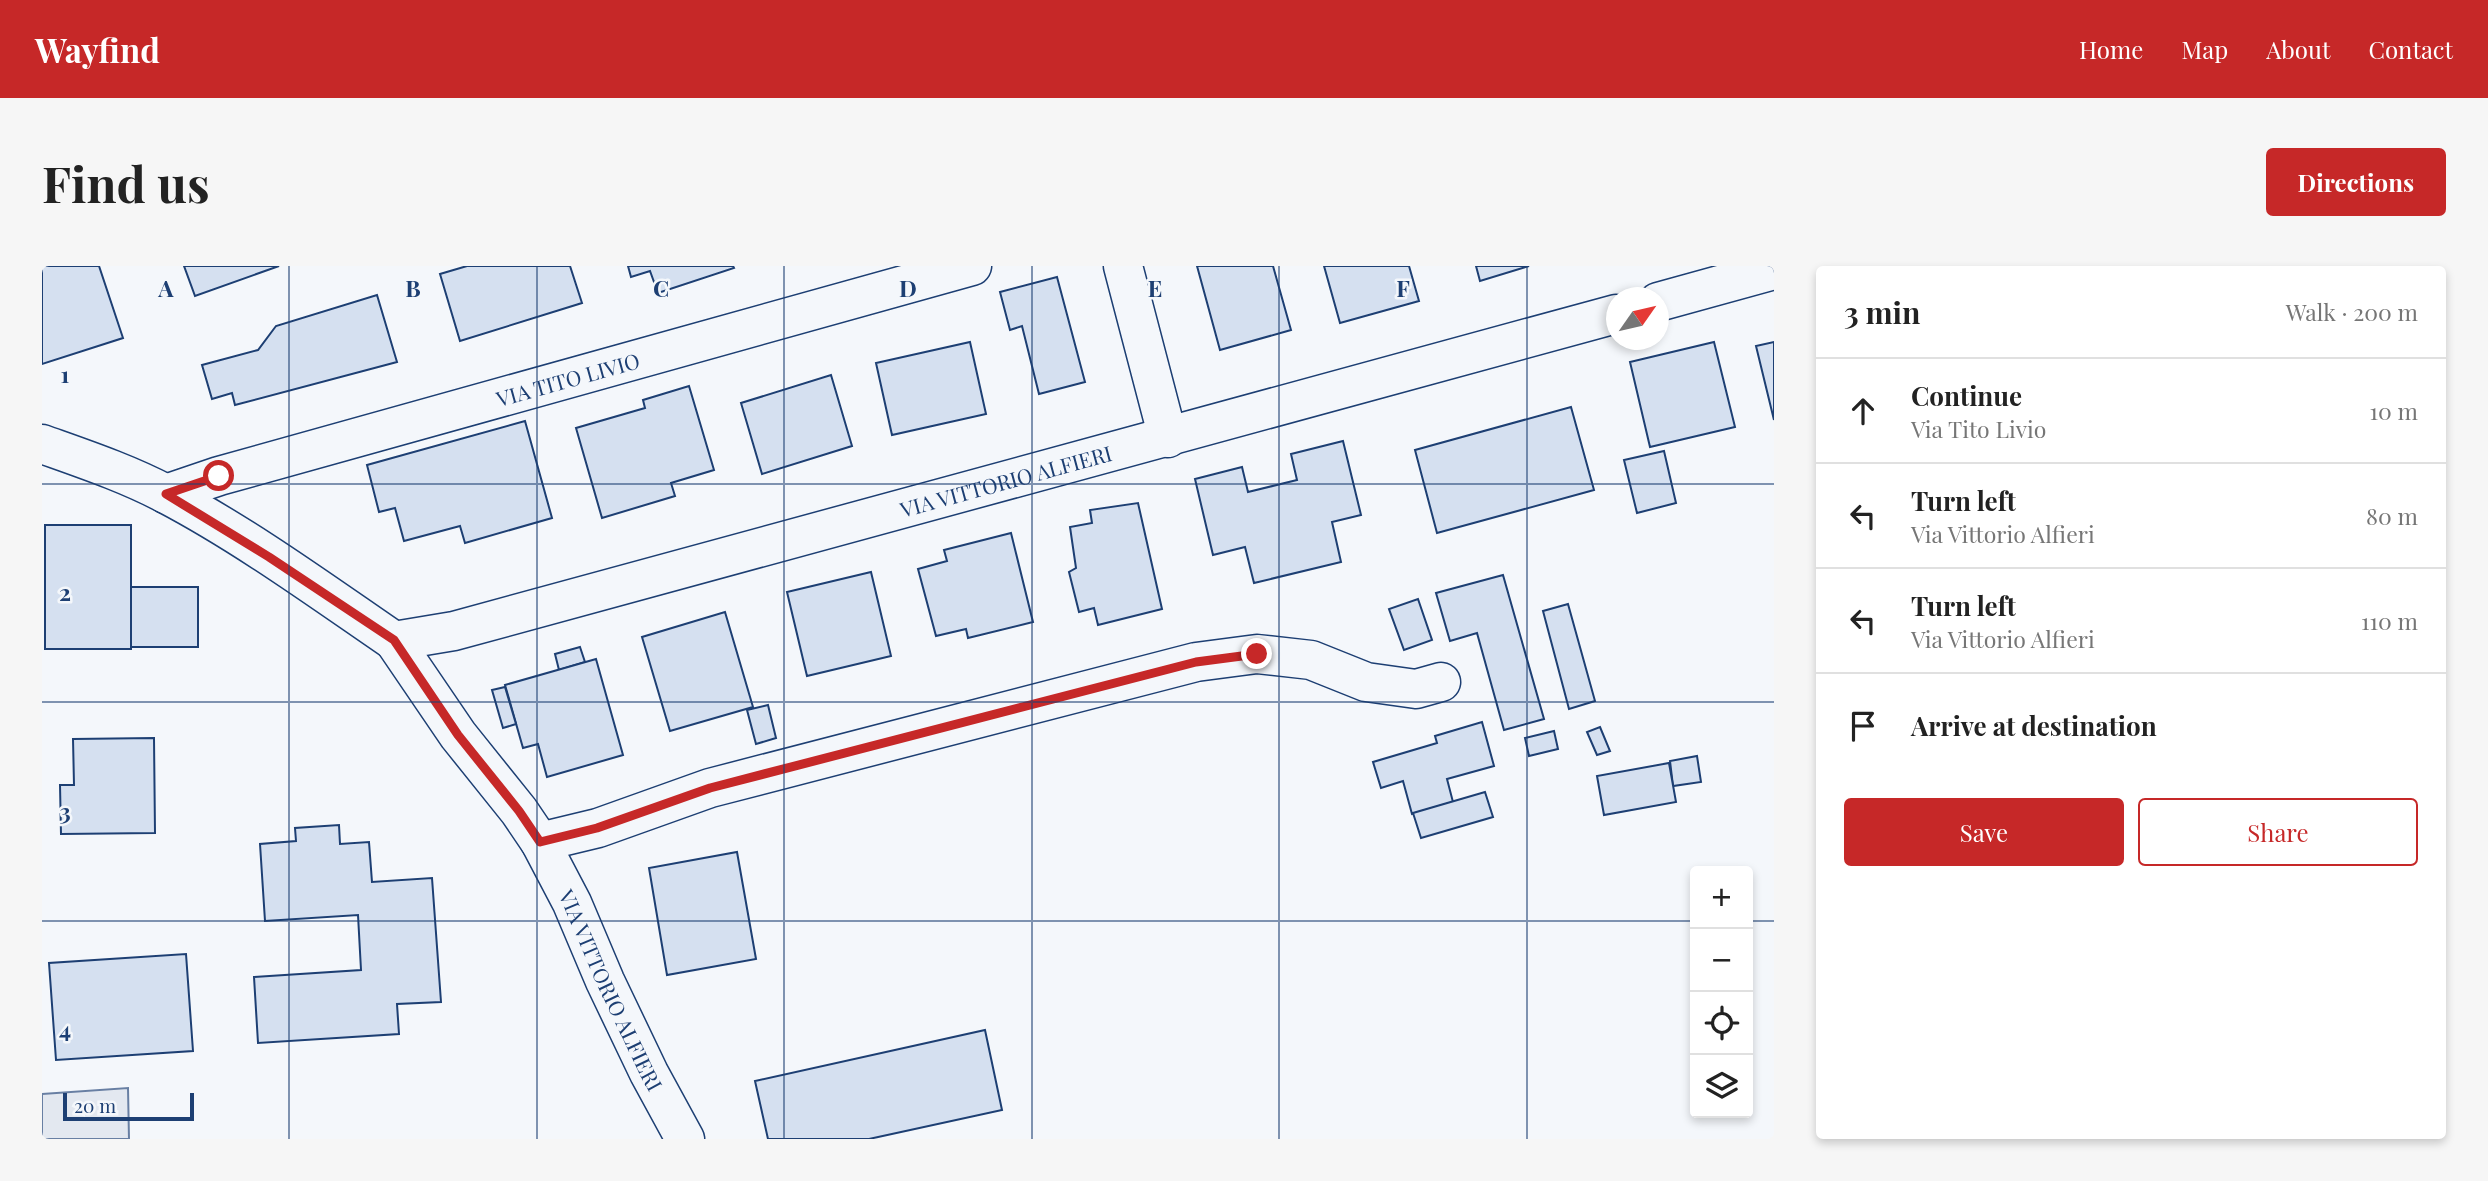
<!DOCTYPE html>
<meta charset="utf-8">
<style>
body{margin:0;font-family:"Playfair Display",serif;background:#f6f6f6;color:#222}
.controls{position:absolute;right:21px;bottom:21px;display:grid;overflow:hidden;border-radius:7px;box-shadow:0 4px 10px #0003}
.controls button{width:63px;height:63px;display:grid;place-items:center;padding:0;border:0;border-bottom:2px solid #e0e0e0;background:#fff;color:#222;font:35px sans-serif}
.compass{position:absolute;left:1564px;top:21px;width:63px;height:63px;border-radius:50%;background:#fff;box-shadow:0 4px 10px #0003;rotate:56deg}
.scale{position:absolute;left:21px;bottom:18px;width:131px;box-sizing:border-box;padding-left:7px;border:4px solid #1d3f73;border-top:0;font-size:19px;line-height:24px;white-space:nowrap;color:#1d3f73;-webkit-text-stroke:5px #f4f7fb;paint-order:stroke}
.stop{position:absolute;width:21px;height:21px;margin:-16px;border:5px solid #c62828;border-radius:50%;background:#fff}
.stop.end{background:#c62828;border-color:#fff;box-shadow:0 2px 7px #0008}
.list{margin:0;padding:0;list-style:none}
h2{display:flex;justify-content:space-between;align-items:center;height:91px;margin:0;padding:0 28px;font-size:30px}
h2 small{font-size:23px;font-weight:400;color:#767676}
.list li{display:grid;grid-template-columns:46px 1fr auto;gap:21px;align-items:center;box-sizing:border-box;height:105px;padding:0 28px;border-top:2px solid #e0e0e0}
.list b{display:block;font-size:26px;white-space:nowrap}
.list p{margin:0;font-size:23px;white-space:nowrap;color:#767676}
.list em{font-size:23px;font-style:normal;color:#767676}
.actions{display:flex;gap:14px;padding:21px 28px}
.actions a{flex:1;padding:16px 0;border:2px solid #c62828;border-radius:7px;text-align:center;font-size:24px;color:#c62828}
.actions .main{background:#c62828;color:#fff}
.icon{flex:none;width:38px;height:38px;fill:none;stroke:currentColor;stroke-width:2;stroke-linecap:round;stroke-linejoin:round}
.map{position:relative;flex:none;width:1732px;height:873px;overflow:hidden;border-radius:7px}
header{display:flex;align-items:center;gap:42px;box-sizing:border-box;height:98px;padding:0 35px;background:#c62828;color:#fff}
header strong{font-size:33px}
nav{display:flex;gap:38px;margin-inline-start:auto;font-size:24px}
.intro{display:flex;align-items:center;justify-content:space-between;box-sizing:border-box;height:168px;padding:0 42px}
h1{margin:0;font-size:49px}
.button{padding:18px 32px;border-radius:7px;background:#c62828;color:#fff;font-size:24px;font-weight:700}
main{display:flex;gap:42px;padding:0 42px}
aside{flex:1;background:#fff;border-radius:7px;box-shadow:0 4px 10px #0003}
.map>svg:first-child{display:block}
.parking{fill:#e3e8f0;stroke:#687fa3;stroke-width:2}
.building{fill:#d5e0f0;stroke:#1d3f73;stroke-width:2}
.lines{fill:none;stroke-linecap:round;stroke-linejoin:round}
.minor-casing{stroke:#1d3f73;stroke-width:41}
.minor{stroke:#f4f7fb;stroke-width:38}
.route{stroke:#c62828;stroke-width:9}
.grid{fill:none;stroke:#1d3f73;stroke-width:2;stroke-opacity:0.55}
.labels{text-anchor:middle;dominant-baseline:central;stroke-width:5;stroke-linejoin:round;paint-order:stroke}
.street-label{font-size:21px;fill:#1d3f73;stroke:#f4f7fb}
.grid-label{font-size:23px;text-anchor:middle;font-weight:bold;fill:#1d3f73;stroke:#f4f7fb;stroke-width:5;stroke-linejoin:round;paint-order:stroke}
</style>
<header>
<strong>Wayfind</strong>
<nav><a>Home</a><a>Map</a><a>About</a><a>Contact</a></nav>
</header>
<div class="intro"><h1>Find us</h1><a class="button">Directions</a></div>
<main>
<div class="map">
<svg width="1732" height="873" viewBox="0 0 1732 873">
<rect width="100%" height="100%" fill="#f4f7fb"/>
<path class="parking" d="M86,822L87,873H0V828Z"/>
<g class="building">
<path d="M0,0H57L81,72L0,98Z"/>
<path d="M142,0H237L153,30Z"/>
<path d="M425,0H528L540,37L418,75L398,8Z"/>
<path d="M586,0H691L692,2L616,27L608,5L589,11Z"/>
<path d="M1155,0H1231L1249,64L1178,84Z"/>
<path d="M1282,0H1367L1377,35L1298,57Z"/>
<path d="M1434,0H1487L1438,15Z"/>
<path d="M1015,11L1043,116L997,128L980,60L968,64L958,26Z"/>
<path d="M335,29L355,96L193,139L190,127L170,133L160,99L216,84L234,60Z"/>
<path d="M928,76L944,148L850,169L834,97Z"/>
<path d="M1672,76L1693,161L1608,181L1588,96Z"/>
<path d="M1732,76V154L1714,80Z"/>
<path d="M789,109L810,180L720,208L699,137Z"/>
<path d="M647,120L672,204L629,217L633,230L560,252L534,162L603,142L601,134Z"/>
<path d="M1529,141L1552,224L1395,267L1373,184Z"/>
<path d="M483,155L510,252L423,277L418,260L362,275L353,242L337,246L325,199Z"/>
<path d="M1301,175L1319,249L1290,256L1299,296L1212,317L1203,281L1171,289L1153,213L1200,201L1206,226L1255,214L1249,188Z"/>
<path d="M1622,185L1634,237L1595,247L1582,194Z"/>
<path d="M1096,237L1120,343L1056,359L1052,342L1037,346L1027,306L1034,302L1028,261L1050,257L1048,244Z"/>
<rect x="3" y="259" width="86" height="124"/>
<path d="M969,267L991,356L926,372L924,363L894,370L876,303L905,295L902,284Z"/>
<path d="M829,306L849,390L765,410L745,326Z"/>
<path d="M1461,309L1502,453L1462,464L1435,367L1408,375L1394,327Z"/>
<rect x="89" y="321" width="67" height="60"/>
<path d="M1376,333L1390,374L1362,384L1347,343Z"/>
<path d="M1526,338L1553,435L1527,443L1501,345Z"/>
<path d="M683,346L711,441L628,465L600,371Z"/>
<path d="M538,381L543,396L517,404L513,388Z"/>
<path d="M554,393L581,489L505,511L496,478L481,482L463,419Z"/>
<path d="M463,421L474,458L461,462L450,424Z"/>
<path d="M726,439L734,472L714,478L705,444Z"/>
<path d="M1440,456L1452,500L1405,513L1411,536L1370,548L1361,515L1339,522L1331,496L1395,477L1393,470Z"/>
<path d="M1558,461L1568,485L1555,489L1545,466Z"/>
<path d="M1512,465L1516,483L1487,490L1483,472Z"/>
<path d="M112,472L113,567L19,568L18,519H32L31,473Z"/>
<path d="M1655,490L1659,516L1631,520L1628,495Z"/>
<path d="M1627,497L1634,536L1562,549L1555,510Z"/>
<path d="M1443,526L1451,551L1379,572L1371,547Z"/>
<path d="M297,559L298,578L327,576L330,616L390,612L399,736L355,738L357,768L216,777L212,711L319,704L316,649L223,655L218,578L254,575L253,562Z"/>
<path d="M695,586L714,693L625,709L607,602Z"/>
<path d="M144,688L151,785L14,794L7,697Z"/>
<path d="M943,764L960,844L827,873H726L713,815Z"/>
</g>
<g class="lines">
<g class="minor-casing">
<g id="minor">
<path d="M1081,0L1126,172"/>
<path d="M1616,36L1732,4"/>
<path id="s1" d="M0,178C42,193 84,207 124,228C202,269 279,325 352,375L412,365L1574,48"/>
<path id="s2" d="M124,228L177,210L930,0"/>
<path id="s3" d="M352,375L416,469L477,545L498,576L530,637L563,715L607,807L643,873"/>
<path d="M498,576L556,562L668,522L1154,396L1215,388L1269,394L1324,416L1374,423L1399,416"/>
</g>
</g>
<use href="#minor" class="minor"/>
</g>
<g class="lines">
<path class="route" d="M177,210L124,228L227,291L352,374L416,469L477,545L498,576L555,562L668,522L1154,396L1215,388"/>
</g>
<path class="grid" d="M247,0V873M495,0V873M742,0V873M990,0V873M1237,0V873M1485,0V873M0,218H1732M0,436H1732M0,655H1653M1706,655H1732"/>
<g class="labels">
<g class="street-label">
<text stroke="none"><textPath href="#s2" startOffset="418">VIA TITO LIVIO</textPath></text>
<text stroke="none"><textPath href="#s1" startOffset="1038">VIA VITTORIO ALFIERI</textPath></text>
<text stroke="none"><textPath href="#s3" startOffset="413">VIA VITTORIO ALFIERI</textPath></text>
</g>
</g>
<g class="grid-label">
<text x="124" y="31">A</text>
<text x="371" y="31">B</text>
<text x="619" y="31">C</text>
<text x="866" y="31">D</text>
<text x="1113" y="31">E</text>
<text x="1361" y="31">F</text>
<text x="23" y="117">1</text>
<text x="23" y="335">2</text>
<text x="23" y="554">3</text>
<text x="23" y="772">4</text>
</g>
</svg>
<div class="controls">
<button>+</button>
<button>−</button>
<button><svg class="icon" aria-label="locate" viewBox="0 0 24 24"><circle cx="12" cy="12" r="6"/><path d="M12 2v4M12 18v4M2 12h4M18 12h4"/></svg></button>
<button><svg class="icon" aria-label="layers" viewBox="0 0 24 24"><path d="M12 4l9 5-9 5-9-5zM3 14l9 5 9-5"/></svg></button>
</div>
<svg class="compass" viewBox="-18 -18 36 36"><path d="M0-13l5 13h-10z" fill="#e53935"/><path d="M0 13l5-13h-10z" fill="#767676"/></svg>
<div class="scale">20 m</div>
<div class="stop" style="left:177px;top:210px"></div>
<div class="stop end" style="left:1215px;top:388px"></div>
</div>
<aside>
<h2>3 min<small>Walk · 200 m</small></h2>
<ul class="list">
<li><svg class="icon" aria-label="ahead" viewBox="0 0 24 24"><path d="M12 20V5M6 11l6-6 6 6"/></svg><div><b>Continue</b><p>Via Tito Livio</p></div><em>10 m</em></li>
<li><svg class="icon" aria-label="left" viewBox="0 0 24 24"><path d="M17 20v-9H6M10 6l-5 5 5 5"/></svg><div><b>Turn left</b><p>Via Vittorio Alfieri</p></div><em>80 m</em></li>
<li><svg class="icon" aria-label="left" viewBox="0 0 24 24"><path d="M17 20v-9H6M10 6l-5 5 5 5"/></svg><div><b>Turn left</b><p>Via Vittorio Alfieri</p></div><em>110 m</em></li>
<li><svg class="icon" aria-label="arrive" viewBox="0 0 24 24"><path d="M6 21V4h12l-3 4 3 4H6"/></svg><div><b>Arrive at destination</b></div></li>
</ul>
<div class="actions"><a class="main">Save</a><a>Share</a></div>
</aside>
</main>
